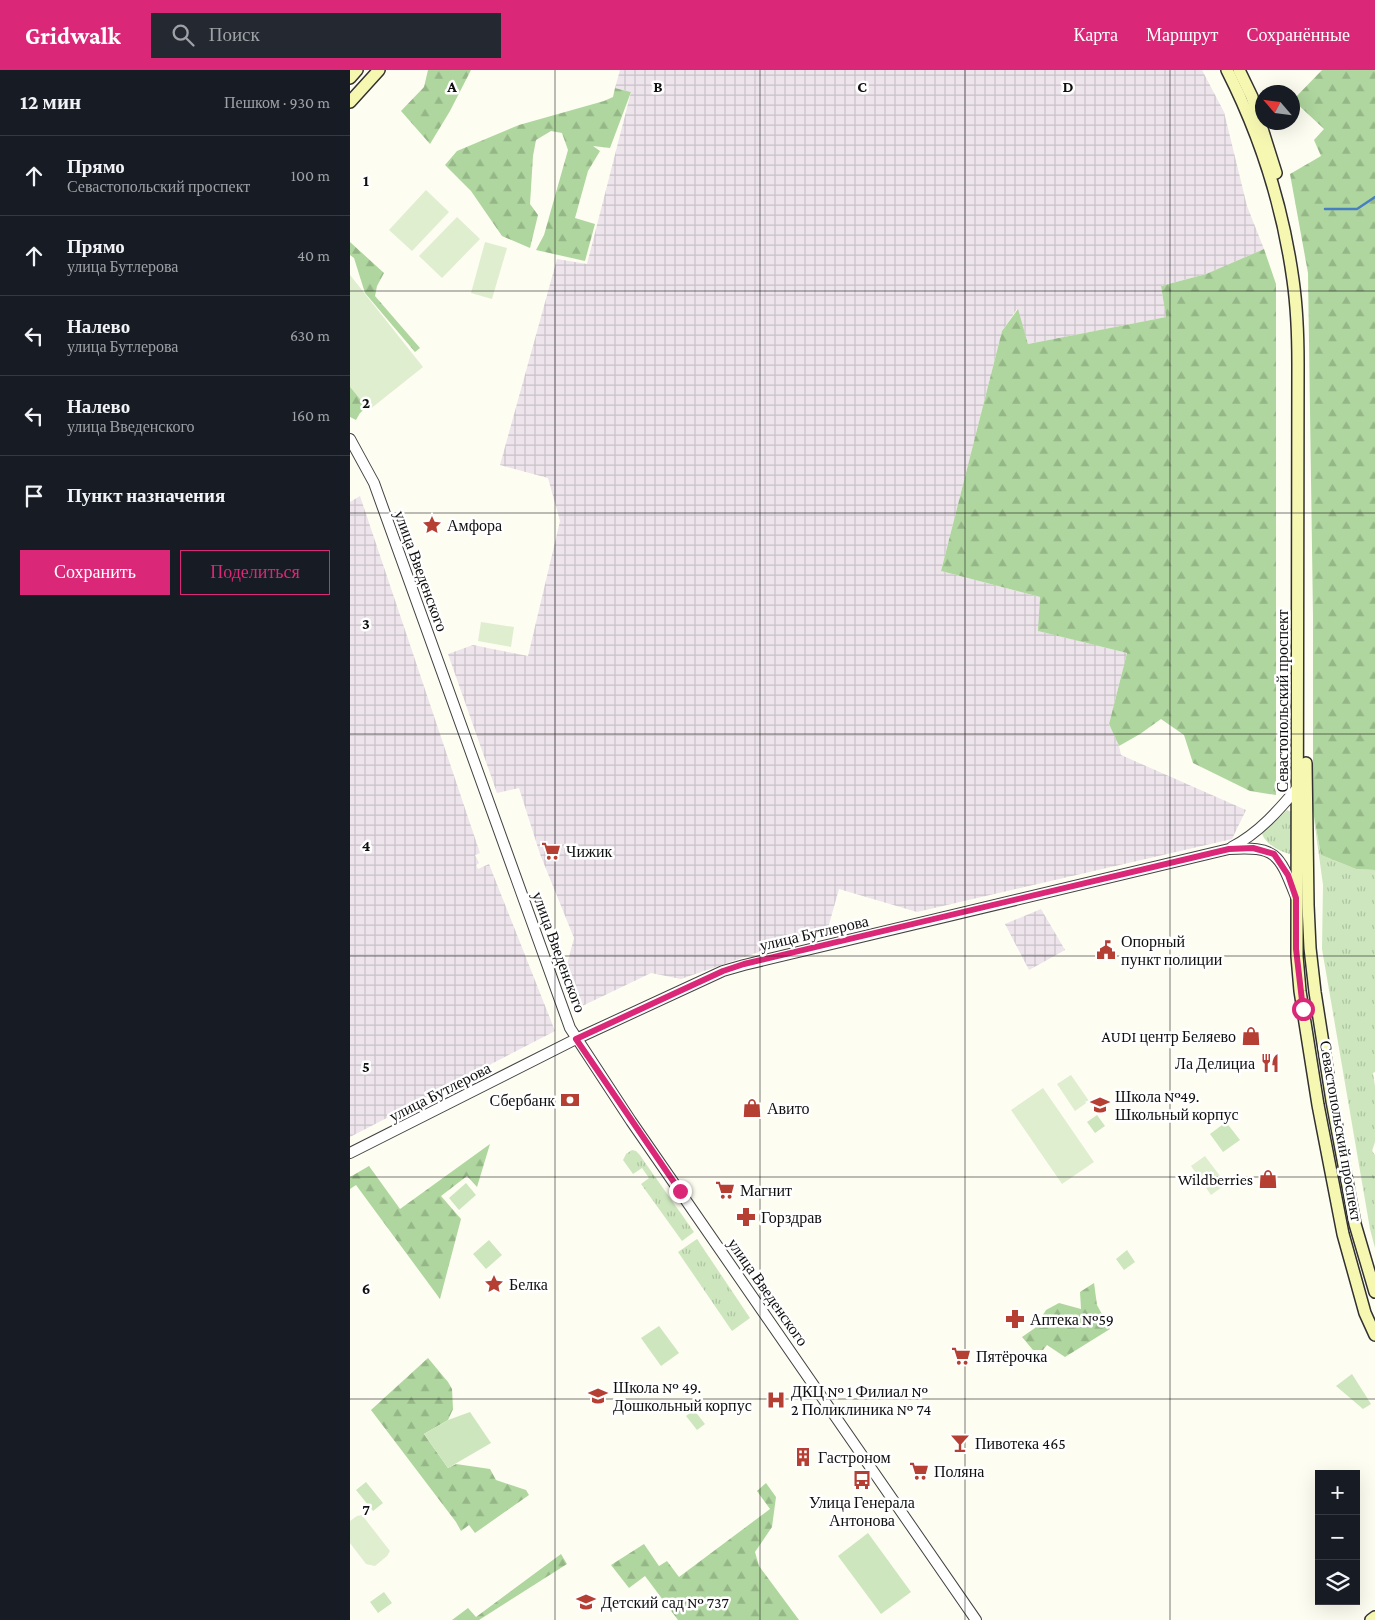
<!DOCTYPE html>
<html lang="ru">
<meta charset="utf-8">
<style>
body{margin:0;font-family:"Crimson Pro",serif;background:#242831;color:#f1f3f6}
.controls{position:absolute;right:15px;bottom:15px;display:grid;overflow:hidden;border-radius:0px;box-shadow:0 5px 20px #0002}
.controls button{width:45px;height:45px;display:grid;place-items:center;padding:0;border:0;border-bottom:1px solid #363941;background:#171b24;color:#f1f3f6;font:25px sans-serif}
.compass{position:absolute;left:905px;top:15px;width:45px;height:45px;border-radius:50%;background:#171b24;box-shadow:0 5px 20px #0002;rotate:298deg}
.stop{position:absolute;width:15px;height:15px;margin:-11px;border:4px solid #db2777;border-radius:50%;background:#fff}
.stop.end{background:#db2777;border-color:#fff;box-shadow:0 1px 5px #0008}
.list{margin:0;padding:0;list-style:none}
h2{display:flex;justify-content:space-between;align-items:center;height:65px;margin:0;padding:0 20px;font-size:21px}
h2 small{font-size:16px;font-weight:400;color:#9ea1a6}
.list li{display:grid;grid-template-columns:32px 1fr auto;gap:15px;align-items:center;box-sizing:border-box;height:80px;padding:0 20px;border-top:1px solid #363941}
.list b{display:block;font-size:19px;white-space:nowrap}
.list p{margin:0;font-size:16px;white-space:nowrap;color:#9ea1a6}
.list em{font-size:16px;font-style:normal;color:#9ea1a6}
.actions{display:flex;gap:10px;padding:15px 20px}
.actions a{flex:1;padding:11px 0;border:1px solid #db2777;border-radius:0px;text-align:center;font-size:18px;color:#db2777}
.actions .main{background:#db2777;color:#fff}
.icon{flex:none;width:28px;height:28px;fill:none;stroke:currentColor;stroke-width:2;stroke-linecap:round;stroke-linejoin:round}
.map{position:relative;flex:none;width:1025px;height:1550px;overflow:hidden}
header{display:flex;align-items:center;gap:30px;box-sizing:border-box;height:70px;padding:0 25px;background:#db2777;color:#fff}
header strong{font-size:24px}
nav{display:flex;gap:28px;margin-inline-start:auto;font-size:18px}
.search{width:350px;height:45px;background:#242831;display:flex;align-items:center;gap:12px;box-sizing:border-box;padding:0 18px;border-radius:0px;color:#9ea1a6;font-size:19px}
main{display:flex}
aside{flex:1;background:#171b24}
.map>svg:first-child{display:block}
.industrial{fill:url(#industrial-grid)}
.grass{fill:url(#grass-tufts)}
.forest{fill:url(#forest-firs)}
.park{fill:#cde6be}
.pitch{fill:#dfeecf}
.lines{fill:none;stroke-linecap:round;stroke-linejoin:round}
.stream{stroke:#477fc3;stroke-width:2.5}
.tertiary-casing{stroke:#424242;stroke-width:12}
.secondary-casing{stroke:#313131;stroke-width:14}
.tertiary{stroke:#fff;stroke-width:10}
.secondary{stroke:#f6f8b2;stroke-width:11}
.route{stroke:#db2777;stroke-width:6}
.grid{fill:none;stroke:#0f0f0f;stroke-width:1;stroke-opacity:0.55}
.labels{text-anchor:middle;dominant-baseline:central;stroke-width:5;stroke-linejoin:round;paint-order:stroke}
.poi-label{font-size:16px;fill:#0f0f0f;stroke:#fff;text-anchor:start}
.street-label{font-size:16px;fill:#0f0f0f;stroke:#fff}
.grid-label{font-size:16px;text-anchor:middle;font-weight:bold;fill:#0f0f0f;stroke:#fff;stroke-width:5;stroke-linejoin:round;paint-order:stroke}
</style>
<header>
<strong>Gridwalk</strong>
<div class="search"><svg class="icon" aria-label="search" viewBox="0 0 24 24"><circle cx="10" cy="10" r="6"/><path d="M15 15l6 6"/></svg>Поиск</div>
<nav><a>Карта</a><a>Маршрут</a><a>Сохранённые</a></nav>
</header>
<main>
<aside>
<h2>12 мин<small>Пешком · 930 m</small></h2>
<ul class="list">
<li><svg class="icon" aria-label="ahead" viewBox="0 0 24 24"><path d="M12 20V5M6 11l6-6 6 6"/></svg><div><b>Прямо</b><p>Севастопольский проспект</p></div><em>100 m</em></li>
<li><svg class="icon" aria-label="ahead" viewBox="0 0 24 24"><path d="M12 20V5M6 11l6-6 6 6"/></svg><div><b>Прямо</b><p>улица Бутлерова</p></div><em>40 m</em></li>
<li><svg class="icon" aria-label="left" viewBox="0 0 24 24"><path d="M17 20v-9H6M10 6l-5 5 5 5"/></svg><div><b>Налево</b><p>улица Бутлерова</p></div><em>630 m</em></li>
<li><svg class="icon" aria-label="left" viewBox="0 0 24 24"><path d="M17 20v-9H6M10 6l-5 5 5 5"/></svg><div><b>Налево</b><p>улица Введенского</p></div><em>160 m</em></li>
<li><svg class="icon" aria-label="arrive" viewBox="0 0 24 24"><path d="M6 21V4h12l-3 4 3 4H6"/></svg><div><b>Пункт назначения</b></div></li>
</ul>
<div class="actions"><a class="main">Сохранить</a><a>Поделиться</a></div>
</aside>
<div class="map">
<svg width="1025" height="1550" viewBox="0 0 1025 1550">
<defs>
<pattern id="industrial-grid" width="8" height="8" patternUnits="userSpaceOnUse" patternTransform="scale(1.25)"><rect width="8" height="8" fill="#ede4ec"/><path d="M0 4h8M4 0v8" fill="none" stroke="#cac2c9"/></pattern>
<pattern id="grass-tufts" width="24" height="20" patternUnits="userSpaceOnUse" patternTransform="scale(1.25)"><rect width="24" height="20" fill="#cde6be"/><path d="M3 7l-1-3M5 7V3M7 7l1-3M15 17l-1-3M17 17v-4M19 17l1-3" fill="none" stroke="#afc4a2"/></pattern>
<pattern id="forest-firs" width="22" height="20" patternUnits="userSpaceOnUse" patternTransform="scale(1.25)"><rect width="22" height="20" fill="#afd69e"/><path d="M5 1l3.5 6h-7zM16 11l3.5 6h-7z" fill="#95b687"/></pattern>
</defs>
<rect width="100%" height="100%" fill="#fefdf2"/>
<g class="industrial">
<path d="M270,0H852L874,42L897,136L914,179L856,204L811,216L816,247L678,274L667,239L652,261L591,501L690,527L689,561L777,583L759,654L769,676L771,685L896,740L882,769L567,842L489,819L478,858L331,909L301,903L228,938L215,902L224,868L190,784L169,718L147,723L98,584L123,575L178,586L210,451L198,408L150,395L207,189L237,194L281,22L265,18Z"/>
<path d="M10,426L130,783L125,785L129,793L126,795L128,799L139,794L205,961L0,1067V432Z"/>
<path d="M691,839L715,880L679,900L655,854Z"/>
</g>
<g class="grass">
<path d="M937,740L944,743L943,783L939,784C929,781 914,773 912,763Z"/>
<path d="M963,742L971,785L1006,799L1025,800V1002L1023,1003L1025,1016V1072L1022,1081L1025,1085V1178L1020,1159L972,879L973,815Z"/>
<path d="M282,1080L286,1081L289,1084L344,1162L332,1171L291,1114L299,1108L292,1098L283,1104L273,1090L276,1084Z"/>
<path d="M347,1169L400,1248L382,1261L328,1182Z"/>
</g>
<g class="forest">
<path d="M78,0H121L100,41L80,74L51,41L74,17Z"/>
<path d="M972,0H1025V800L1006,799L971,785L963,741V546L958,203L940,104L971,86L964,70L974,59L943,30Z"/>
<path d="M265,18L281,22L260,78L243,76L250,81L238,101L225,148L245,154L235,191L186,180L194,165L218,80L212,63L201,61L186,70L183,86L180,134L188,145L180,178L152,166L121,121L95,95L107,81L169,55L254,31L263,27Z"/>
<path d="M0,172L34,203L27,216L25,226L70,278L65,282L15,223L4,188L0,185Z"/>
<path d="M914,179L926,214V725L900,721L843,693L834,665L811,649L790,664L769,676L759,654L777,583L688,561L690,527L591,501L652,261L668,239L678,274L816,247L811,216L856,204Z"/>
<path d="M0,311L18,336L10,343L6,350L0,347Z"/>
<path d="M140,1074L127,1117L117,1106L91,1126L111,1149L90,1229L6,1115L0,1119V1107L19,1096L50,1139Z"/>
<path d="M744,1213L747,1235L760,1259L715,1287L697,1275L693,1280H683L672,1267L685,1258L696,1240L709,1233L731,1239L730,1222Z"/>
<path d="M78,1288L98,1312L102,1319L103,1339L98,1350L74,1364L98,1398L106,1394L140,1399L146,1410L176,1420L179,1425L125,1463L119,1455L111,1461L106,1452L21,1340Z"/>
<path d="M416,1413L426,1427L422,1457L405,1482L409,1496L449,1550H328L295,1506L279,1518L261,1495L294,1474L309,1496L317,1491L329,1507L420,1439L407,1421Z"/>
<path d="M211,1484L217,1494L129,1550H102L118,1538L126,1547Z"/>
</g>
<g class="park">
<path d="M747,1045L755,1056L745,1063L737,1052Z"/>
<path d="M876,1052L890,1070L873,1082L860,1064Z"/>
<path d="M116,1113L126,1125L109,1140L99,1128Z"/>
<path d="M139,1170L152,1185L136,1199L123,1184Z"/>
<path d="M777,1180L785,1192L774,1200L766,1189Z"/>
<path d="M309,1256L329,1283L311,1296L291,1268Z"/>
<path d="M1002,1304L1021,1334L1013,1339L986,1316Z"/>
<path d="M344,1340L355,1354L347,1360L336,1346Z"/>
<path d="M120,1342L141,1373L98,1398L74,1364L98,1350Z"/>
<path d="M16,1412L33,1433L23,1441L6,1420Z"/>
<path d="M518,1463L561,1522L531,1544L488,1486Z"/>
<path d="M34,1522L42,1533L28,1543L20,1532Z"/>
</g>
<g class="pitch">
<path d="M76,120L99,142L62,181L39,160Z"/>
<path d="M107,147L130,169L92,208L69,186Z"/>
<path d="M135,172L157,178L142,229L121,223Z"/>
<path d="M0,205L73,297L19,340L0,317Z"/>
<path d="M131,552L164,557L161,577L128,571Z"/>
<path d="M721,1005L739,1031L725,1041L707,1014Z"/>
<path d="M693,1018L744,1092L712,1114L661,1040Z"/>
<path d="M855,1086L876,1114L861,1125L841,1096Z"/>
<path d="M12,1445L40,1481L37,1486L25,1496L16,1494L0,1473V1451L7,1446Z"/>
</g>
<g class="lines">
<path class="stream" d="M975,139H1007L1025,127"/>
<g class="tertiary-casing">
<g id="tertiary">
<path d="M0,369L24,413L220,958L281,1051L626,1550"/>
<path d="M882,777C909,763 929,740 949,716"/>
<path d="M0,1083L226,969L373,901L394,895L879,779C927,776 929,784 946,827"/>
</g>
</g>
<g class="secondary-casing">
<g id="secondary">
<path d="M877,0C910,65 933,138 943,210C947,238 948,266 948,294L947,886L950,921L968,1035L993,1164L1015,1243L1025,1265"/>
<path d="M889,0L902,27L926,103"/>
<path d="M0,8L7,0"/>
<path d="M0,32L29,0"/>
<path d="M956,693L958,835L960,878L965,922L982,1031L1005,1154L1025,1222"/>
<path d="M1021,1550L1025,1547"/>
</g>
</g>
<use href="#tertiary" class="tertiary"/>
<use href="#secondary" class="secondary"/>
</g>
<g class="lines">
<path class="route" d="M330,1121L226,969L373,901L394,894L879,779L903,778L924,784L938,805L946,828V879L953,939"/>
</g>
<path class="grid" d="M205,0V1550M410,0V1550M615,0V1550M820,0V1550M0,221H1025M0,443H1025M0,664H1025M0,886H1025M0,1107H1025M0,1329H1025"/>
<defs>
<g id="sight-bare" transform="scale(1.5)"><path d="M0-6L1.8-2.2L6-1.7L2.9 1.2L3.7 5.4L0 3.3L-3.7 5.4L-2.9 1.2L-6-1.7L-1.8-2.2Z" fill="#b43f32" stroke="#fff" stroke-width="2.5" paint-order="stroke"/></g>
<g id="supermarket-bare" transform="scale(1.5)"><path d="M-6-5.5h2.5l.6 2H6L4.5 2H-2.5L-4.4-4H-6ZM-1.5 3.2a1.3 1.3 0 1 0 .1 0ZM3 3.2a1.3 1.3 0 1 0 .1 0Z" fill="#b43f32" stroke="#fff" stroke-width="2.5" paint-order="stroke"/></g>
<g id="civic-bare" transform="scale(1.5)"><path d="M-.6-6.5H3V-4.5H.6V-3L4-1V1h2V6H-6V1h2V-1L-.6-3ZM-1.2 2.5V6h2.4V2.5Z" fill="#b43f32" stroke="#fff" stroke-width="2.5" paint-order="stroke"/></g>
<g id="shop-bare" transform="scale(1.5)"><path d="M-5-2.5h2.3a2.7 3.5 0 0 1 5.4 0H5L5.5 6h-11ZM-1.5-2.5h3a1.5 2.3 0 0 0-3 0Z" fill="#b43f32" stroke="#fff" stroke-width="2.5" paint-order="stroke"/></g>
<g id="restaurant-bare" transform="scale(1.5)"><path d="M-5-6h1v4h1v-4h1v4h1v-4h1v5L-1.5 .5V6h-2V.5L-5-1ZM5-6V6H3V1.5H1.5Q1.5-4 5-6Z" fill="#b43f32" stroke="#fff" stroke-width="2.5" paint-order="stroke"/></g>
<g id="bank-bare" transform="scale(1.5)"><path d="M-6-4H6V4H-6ZM0-2.3a2.3 2.3 0 1 0 0 4.6a2.3 2.3 0 1 0 0-4.6Z" fill="#b43f32" stroke="#fff" stroke-width="2.5" paint-order="stroke"/></g>
<g id="school-bare" transform="scale(1.5)"><path d="M0-5L7-2L0 1L-7-2ZM-4 1L0 2.5L4 1V4Q0 6-4 4Z" fill="#b43f32" stroke="#fff" stroke-width="2.5" paint-order="stroke"/></g>
<g id="pharmacy-bare" transform="scale(1.5)"><path d="M-2-6h4v4h4v4h-4v4h-4v-4h-4v-4h4Z" fill="#b43f32" stroke="#fff" stroke-width="2.5" paint-order="stroke"/></g>
<g id="hospital-bare" transform="scale(1.5)"><path d="M-5-5h3v3.5h4V-5h3V5h-3V1.5h-4V5h-3Z" fill="#b43f32" stroke="#fff" stroke-width="2.5" paint-order="stroke"/></g>
<g id="bar-bare" transform="scale(1.5)"><path d="M-6-5H6L.8 .8V4.5H3.5V6h-7V4.5H-.8V.8Z" fill="#b43f32" stroke="#fff" stroke-width="2.5" paint-order="stroke"/></g>
<g id="building-bare" transform="scale(1.5)"><path d="M-4-6H4V6H1V3H-1V6H-4ZM-2.5-4.3h1.7v1.8h-1.7ZM.8-4.3h1.7v1.8H.8ZM-2.5-1h1.7V.8h-1.7ZM.8-1h1.7V.8H.8Z" fill="#b43f32" stroke="#fff" stroke-width="2.5" paint-order="stroke"/></g>
<g id="bus-bare" transform="scale(1.5)"><path d="M-5-6H5V4H4V6H2V4H-2V6H-4V4H-5ZM-3.5-4V0h7V-4ZM-3.5 1.2v1.5H-2V1.2ZM2 1.2v1.5H3.5V1.2Z" fill="#b43f32" stroke="#fff" stroke-width="2.5" paint-order="stroke"/></g>
</defs>
<g fill-rule="evenodd">
<use href="#sight-bare" x="82" y="455"/>
<use href="#supermarket-bare" x="201" y="781"/>
<use href="#civic-bare" x="756" y="880"/>
<use href="#shop-bare" x="901" y="966"/>
<use href="#restaurant-bare" x="920" y="993"/>
<use href="#bank-bare" x="220" y="1030"/>
<use href="#school-bare" x="750" y="1035"/>
<use href="#shop-bare" x="402" y="1038"/>
<use href="#shop-bare" x="918" y="1109"/>
<use href="#supermarket-bare" x="375" y="1120"/>
<use href="#pharmacy-bare" x="396" y="1147"/>
<use href="#sight-bare" x="144" y="1214"/>
<use href="#pharmacy-bare" x="665" y="1249"/>
<use href="#supermarket-bare" x="611" y="1286"/>
<use href="#school-bare" x="248" y="1326"/>
<use href="#hospital-bare" x="426" y="1330"/>
<use href="#bar-bare" x="610" y="1373"/>
<use href="#building-bare" x="453" y="1387"/>
<use href="#supermarket-bare" x="569" y="1401"/>
<use href="#bus-bare" x="512" y="1410"/>
<use href="#school-bare" x="236" y="1532"/>
</g>
<g class="labels">
<g class="poi-label">
<text x="97" y="455">Амфора</text>
<text x="216" y="781">Чижик</text>
<text x="771" y="871">Опорный<tspan x="771" dy="18">пункт полиции</tspan></text>
<text x="886" y="966" text-anchor="end">AUDI центр Беляево</text>
<text x="905" y="993" text-anchor="end">Ла Делициа</text>
<text x="765" y="1026">Школа №49.<tspan x="765" dy="18">Школьный корпус</tspan></text>
<text x="205" y="1030" text-anchor="end">Сбербанк</text>
<text x="417" y="1038">Авито</text>
<text x="903" y="1109" text-anchor="end">Wildberries</text>
<text x="390" y="1120">Магнит</text>
<text x="411" y="1147">Горздрав</text>
<text x="159" y="1214">Белка</text>
<text x="680" y="1249">Аптека №59</text>
<text x="626" y="1286">Пятёрочка</text>
<text x="263" y="1317">Школа № 49.<tspan x="263" dy="18">Дошкольный корпус</tspan></text>
<text x="441" y="1321">ДКЦ № 1 Филиал №<tspan x="441" dy="18">2 Поликлиника № 74</tspan></text>
<text x="625" y="1373">Пивотека 465</text>
<text x="468" y="1387">Гастроном</text>
<text x="584" y="1401">Поляна</text>
<text x="512" y="1432" text-anchor="middle">Улица Генерала<tspan x="512" dy="18">Антонова</tspan></text>
<text x="251" y="1532">Детский сад № 737</text>
</g>
<g class="street-label">
<text transform="translate(71 501) rotate(70)">улица Введенского</text>
<text transform="translate(932 631) rotate(-90)">Севастопольский проспект</text>
<text transform="translate(464 863) rotate(-13)">улица Бутлерова</text>
<text transform="translate(209 882) rotate(70)">улица Введенского</text>
<text transform="translate(90 1022) rotate(-27)">улица Бутлерова</text>
<text transform="translate(991 1061) rotate(80)">Севастопольский проспект</text>
<text transform="translate(418 1222) rotate(55)">улица Введенского</text>
</g>
</g>
<g class="grid-label">
<text x="102" y="22">A</text>
<text x="308" y="22">B</text>
<text x="512" y="22">C</text>
<text x="718" y="22">D</text>
<text x="16" y="116">1</text>
<text x="16" y="338">2</text>
<text x="16" y="559">3</text>
<text x="16" y="781">4</text>
<text x="16" y="1002">5</text>
<text x="16" y="1224">6</text>
<text x="16" y="1445">7</text>
</g>
</svg>
<div class="controls">
<button>+</button>
<button>−</button>
<button><svg class="icon" aria-label="layers" viewBox="0 0 24 24"><path d="M12 4l9 5-9 5-9-5zM3 14l9 5 9-5"/></svg></button>
</div>
<svg class="compass" viewBox="-18 -18 36 36"><path d="M0-13l5 13h-10z" fill="#e53935"/><path d="M0 13l5-13h-10z" fill="#9ea1a6"/></svg>
<div class="stop" style="left:953px;top:939px"></div>
<div class="stop end" style="left:330px;top:1121px"></div>
</div>
</main>
